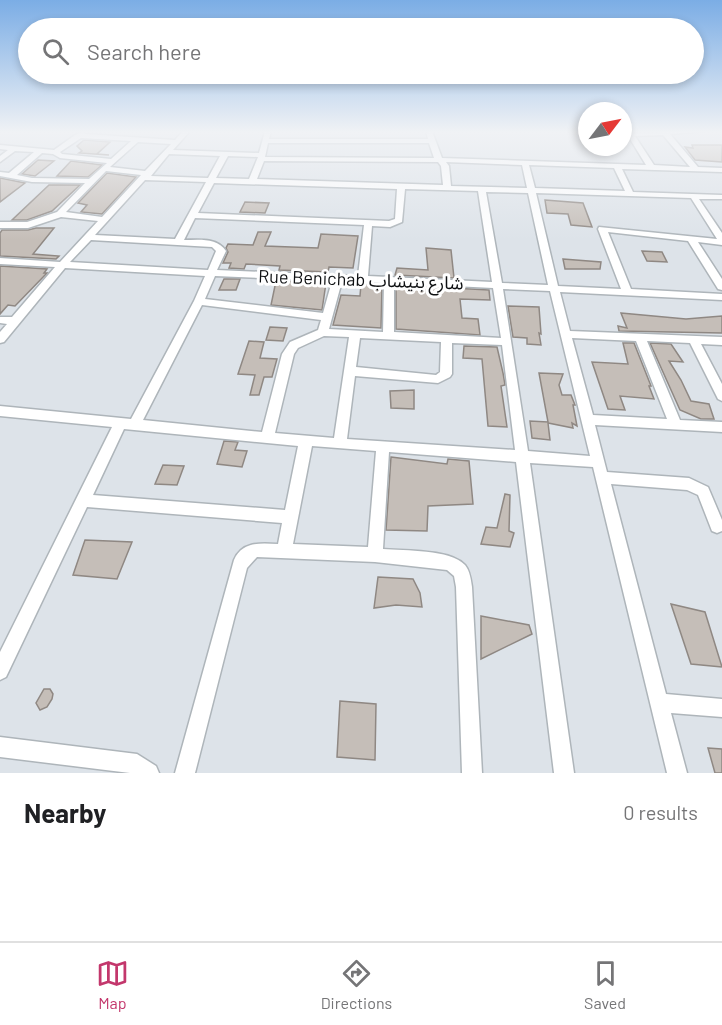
<!DOCTYPE html>
<meta charset="utf-8">
<style>
body{margin:0;font-family:Barlow,"Noto Sans Arabic",sans-serif;background:#f6f6f6;color:#202124}
.compass{position:absolute;left:578px;top:102px;width:54px;height:54px;border-radius:50%;background:#fff;box-shadow:0 3px 9px #0003;rotate:58deg}
.list{margin:0;padding:0;list-style:none}
h2{display:flex;justify-content:space-between;align-items:center;height:78px;margin:0;padding:0 24px;font-size:26px}
h2 small{font-size:20px;font-weight:400;color:#757577}
.icon{flex:none;width:33px;height:33px;fill:none;stroke:currentColor;stroke-width:2;stroke-linecap:round;stroke-linejoin:round}
.map{position:relative;flex:none;width:722px;height:773px;overflow:hidden}
.search{position:absolute;background:#fff;box-shadow:0 3px 9px #0003;left:18px;right:18px;top:18px;height:66px;display:flex;align-items:center;gap:15px;box-sizing:border-box;padding:0 21px;border-radius:33px;color:#757577;font-size:22px}
.sheet{height:168px;background:#fff}
nav{display:flex;justify-content:space-around;align-items:center;box-sizing:border-box;height:84px;border-top:2px solid #e0e0e0;background:#fff;font-size:16px;color:#757577}
nav a{display:grid;justify-items:center;gap:3px}
nav .on{color:#c3376c}
.map>svg:first-child{display:block}
.building{fill:#c5beb8;stroke:#8f8883;stroke-width:1.5}
.lines{fill:none;stroke-linecap:round;stroke-linejoin:round}
.minor-casing{stroke:#aeb5ba;stroke-width:3}
.minor{fill:#fff;fill-rule:evenodd}
.labels{text-anchor:middle;dominant-baseline:central;stroke-width:6;stroke-linejoin:round;paint-order:stroke}
.street-label{font-size:18px;fill:#0d0f11;stroke:#fff}
</style>
<div class="map">
<svg width="722" height="773" viewBox="0 0 722 773">
<rect width="100%" height="100%" fill="#dde3e9"/>
<g class="building">
<path d="M84,140L110,142L97,154L109,155L79,153L82,151L77,146Z"/>
<path d="M692,145H722V162L695,160L685,147L693,148Z"/>
<path d="M38,160L54,161L35,176L22,174Z"/>
<path d="M71,161L102,165L88,177L57,176Z"/>
<path d="M107,173L136,177L102,214L81,212L87,205L78,203Z"/>
<path d="M0,178L25,183L0,202Z"/>
<path d="M49,185H80L52,211L27,220H12Z"/>
<path d="M545,200L583,203L592,227L571,225L568,214L547,213Z"/>
<path d="M245,202L269,203L265,213L240,212Z"/>
<path d="M36,228H54L33,254L59,256L56,259L0,256V233L2,230H28Z"/>
<path d="M258,232H271L265,246L318,248L321,234L358,236L353,268L329,267L328,272L279,270L280,266L246,264L244,269L229,268L231,263H223L228,252L226,248L228,244L253,245Z"/>
<path d="M426,248L451,250L454,278L395,275L397,268L428,270Z"/>
<path d="M642,251L662,252L667,262L647,261Z"/>
<path d="M563,259L601,262L600,269H565Z"/>
<path d="M0,266L47,269L44,273H47L15,306L8,305L0,314Z"/>
<path d="M224,279H240L236,290H219Z"/>
<path d="M276,281L326,283L322,310L271,305Z"/>
<path d="M361,284L382,285L381,328L333,325L341,295L360,296Z"/>
<path d="M396,285L489,290L490,300L460,299L462,318L478,319L480,335L396,329Z"/>
<path d="M508,306L539,307L541,334L539,333L541,345L527,344V338L513,337Z"/>
<path d="M621,313L686,319L722,316V333L619,331L618,326L627,328Z"/>
<path d="M270,327L287,328L283,341L266,340Z"/>
<path d="M249,341L264,342L260,358L277,359L272,377H264L259,395H250L255,375L238,374Z"/>
<path d="M623,343H634L651,386H649L654,399L620,396L625,410L608,409L592,362L628,364Z"/>
<path d="M650,343L671,344L683,362L669,361L681,380L691,401L709,404L714,419H701L680,410Z"/>
<path d="M464,346L497,347L503,373L505,385L501,386L507,427L488,426L482,359L463,358Z"/>
<path d="M539,373L563,374L559,385L562,395H571L575,405H573L577,426L572,423L573,428L548,423L550,440L532,438L530,421L548,422Z"/>
<path d="M414,390V409L391,408L390,391Z"/>
<path d="M224,441L238,442L235,450L247,451L242,467L217,464Z"/>
<path d="M391,457L447,464L448,459L469,461L473,504L428,506L427,531L386,530Z"/>
<path d="M163,465L184,466L177,485L155,484Z"/>
<path d="M505,494L510,495L509,531L514,533L510,547L481,544L486,527L497,528Z"/>
<path d="M85,540L132,542L117,579L73,575Z"/>
<path d="M378,577L413,579L420,593L422,607L396,605L374,608Z"/>
<path d="M671,604L705,612L722,667L691,664Z"/>
<path d="M481,616L529,625L532,634L481,659Z"/>
<path d="M44,689H50L53,694L52,699L47,707L40,710L36,703Z"/>
<path d="M340,701L376,704L375,760L337,757Z"/>
<path d="M708,748L722,749V773H715Z"/>
</g>
<g class="lines">
<g class="minor-casing">
<g id="minor">
<path d="M183,131H190L173,150L259,153L265,131H271L269,139H428L426,131H432L442,158L646,165L627,134L628,133L707,131L670,134L698,167L722,168V172L622,169L633,192L722,195V199H699L722,233V245L698,242L722,279V290L718,289L688,241L608,232L631,289L722,294V300L560,292L570,331L722,337V345L701,344L722,384V401L718,399L690,343L647,341L680,420L722,422V432L595,425L607,472L689,478L708,487L722,520V531L717,533L712,531L698,495L687,490L611,484L666,694L722,699V717L671,713L687,773H667L593,467L530,463L574,773H554L516,462L389,452L383,549C405,551 450,549 465,565C470,571 471,580 472,587L482,773H462L456,587L454,576L447,570L375,562L257,557L247,568L195,773H175L234,560C242,541 261,543 278,544L282,523L87,507L6,677L0,680V652L112,427L0,416V406L131,419L194,301L205,276L65,268L4,342L0,343V332L7,324L0,323V317H12L55,267L0,264V258L60,262L98,221L61,217L28,228H0V222H27L57,212L85,183L32,182L0,176V172L9,173L34,152L15,151L0,162V156L8,150L0,149V145L54,150L75,135L83,132L86,134L175,140ZM663,135L690,167L654,165L635,136ZM81,138L131,141L111,159L62,154L60,152ZM138,142L171,144L145,171L110,167ZM268,143H429L434,158L265,157ZM42,153L53,154L60,158L107,163L89,179L32,178L17,175ZM169,154L220,156L208,178L151,176ZM228,156L258,157L249,179L216,178ZM264,161L438,162L441,166L443,185L257,179ZM446,162L522,165L527,188L451,186L449,166ZM529,165L614,168L625,191L535,188ZM106,171L141,175L102,217L66,212ZM145,180L206,182L175,239L95,235ZM214,183L397,189L395,219L389,221L198,213ZM405,189L478,191L492,282L368,276L372,226L390,227L402,222ZM486,192L528,193L548,285L502,283ZM536,193L691,198L717,239L599,227L598,229L621,289L558,286ZM195,218L364,225L358,276L217,270L226,251C217,237 198,240 184,240ZM91,240L212,247L216,251L208,270L70,262ZM215,276L332,281L323,313L205,299ZM342,281L384,283L383,332L329,329ZM394,283L493,288L501,338L394,332ZM503,289L550,291L590,456L528,451ZM202,305L321,320L318,330L290,342L282,354L262,432L143,420ZM324,336L349,337L334,438L275,433L294,354L298,348ZM360,338L441,342L440,372L436,375L356,367ZM572,338L636,341L667,419L593,415ZM452,343L502,345L515,450L347,439L355,376L438,383L450,377L452,374ZM124,429L298,446L285,510L93,495ZM312,446L376,451L368,547L293,544Z"/>
<path d="M0,737L137,754L156,766L159,773H130L0,757Z"/>
</g>
</g>
<use href="#minor" class="minor"/>
</g>
<linearGradient id="sky" x2="0" y2="1"><stop stop-color="#7bade5"/><stop offset="0.55" stop-color="#f0f2f5"/><stop offset="1" stop-color="#f0f2f5" stop-opacity="0"/></linearGradient>
<rect width="722" height="240" fill="url(#sky)"/>
<g class="labels">
<g class="street-label">
<text transform="translate(361 279) rotate(2)">Rue Benichab شارع بنيشاب</text>
</g>
</g>
</svg>
<svg class="compass" viewBox="-18 -18 36 36"><path d="M0-13l5 13h-10z" fill="#e53935"/><path d="M0 13l5-13h-10z" fill="#757577"/></svg>
<div class="search"><svg class="icon" aria-label="search" viewBox="0 0 24 24"><circle cx="10" cy="10" r="6"/><path d="M15 15l6 6"/></svg>Search here</div>
</div>
<section class="sheet">
<h2>Nearby<small>0 results</small></h2>
<ul class="list">
</ul>
</section>
<nav>
<a class="on"><svg class="icon" aria-label="map" viewBox="0 0 24 24"><path d="M3 6l6-2 6 2 6-2v14l-6 2-6-2-6 2zM9 4v14M15 6v14"/></svg>Map</a>
<a><svg class="icon" aria-label="directions" viewBox="0 0 24 24"><path d="M12 3l9 9-9 9-9-9zM9 14v-3h6M13 9l2 2-2 2"/></svg>Directions</a>
<a><svg class="icon" aria-label="saved" viewBox="0 0 24 24"><path d="M7 4h10v16l-5-4-5 4z"/></svg>Saved</a>
</nav>
